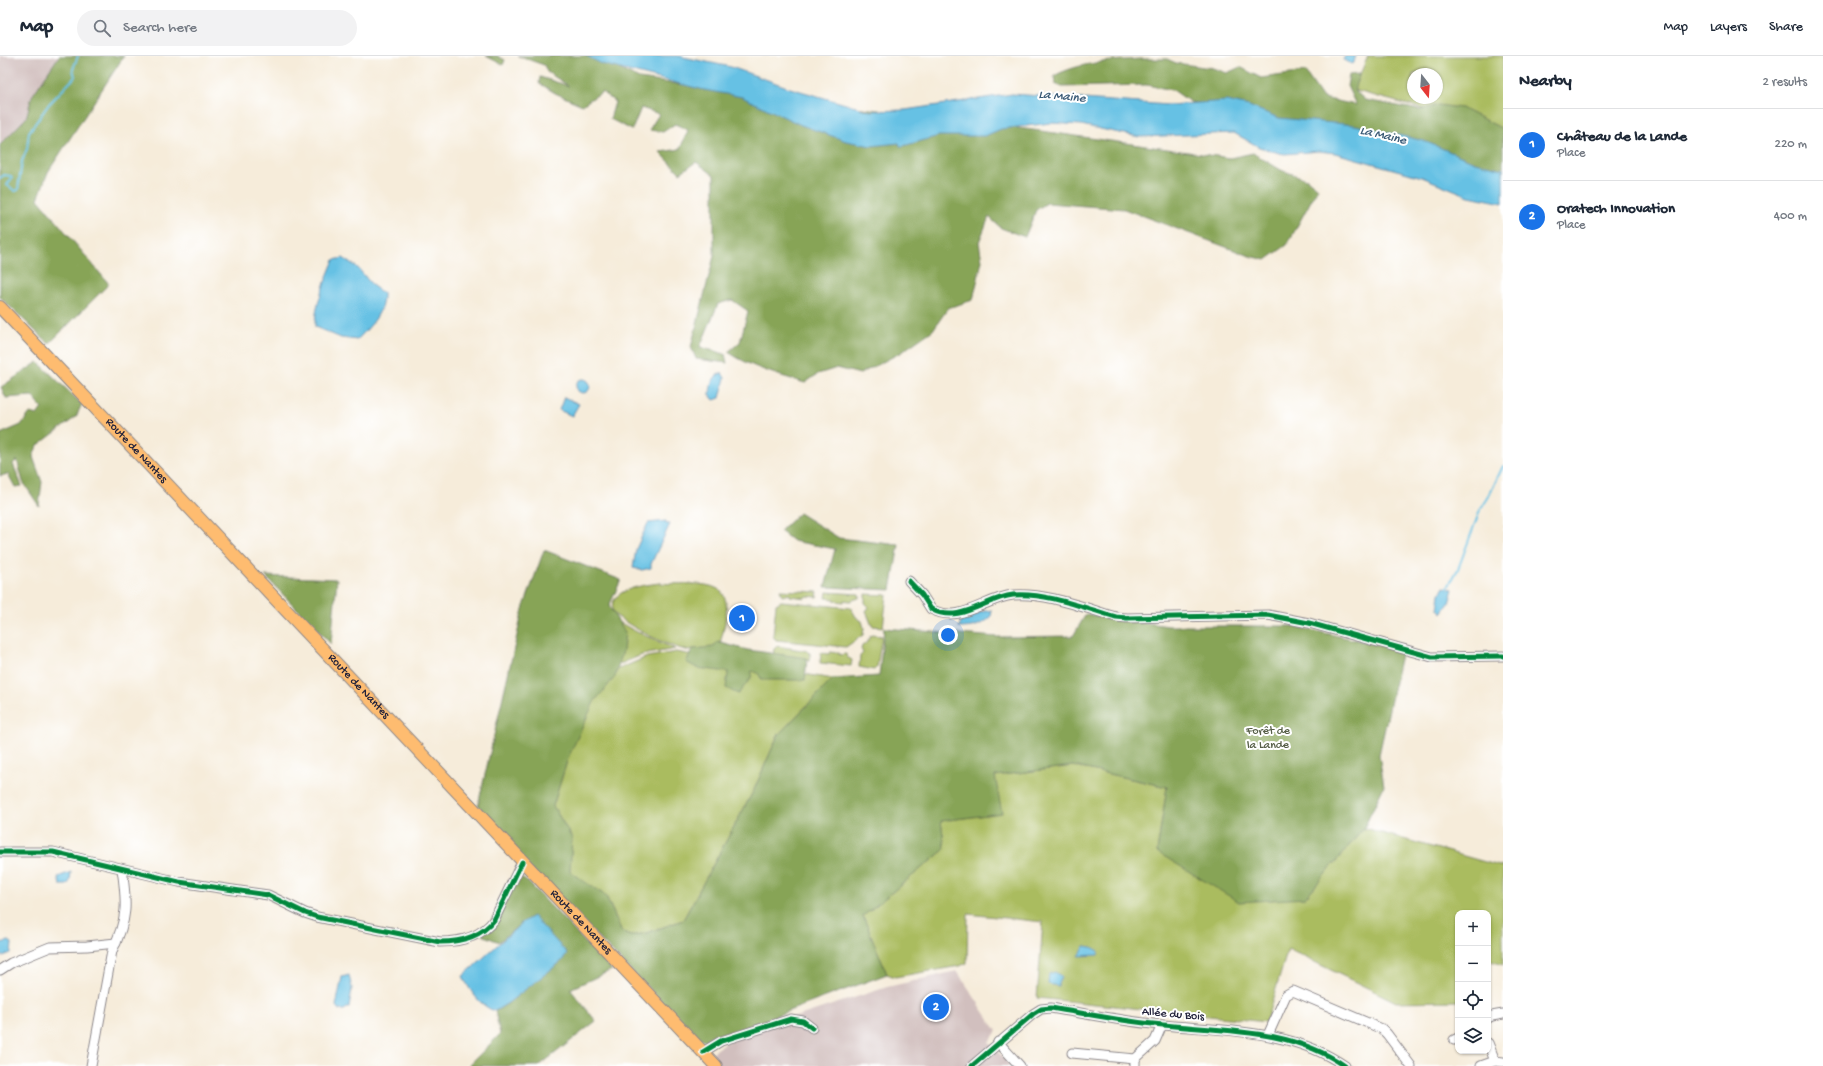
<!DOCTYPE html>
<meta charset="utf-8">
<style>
body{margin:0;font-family:"Gochi Hand",sans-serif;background:#f2f2f3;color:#1f2937}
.controls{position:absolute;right:12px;bottom:12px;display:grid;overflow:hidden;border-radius:8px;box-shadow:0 1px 3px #0004}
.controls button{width:36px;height:36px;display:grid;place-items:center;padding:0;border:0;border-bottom:1px solid #e0e1e3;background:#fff;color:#1f2937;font:20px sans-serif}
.compass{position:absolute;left:1407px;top:12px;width:36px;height:36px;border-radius:50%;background:#fff;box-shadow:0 1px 3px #0004;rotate:163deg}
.you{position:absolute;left:948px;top:579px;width:14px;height:14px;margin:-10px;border:3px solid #fff;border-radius:50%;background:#1a73e8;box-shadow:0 0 0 6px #1a73e833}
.badge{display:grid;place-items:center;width:26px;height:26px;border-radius:50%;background:#1a73e8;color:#fff;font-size:13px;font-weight:700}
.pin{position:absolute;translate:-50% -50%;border:2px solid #fff;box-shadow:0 1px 4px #0006}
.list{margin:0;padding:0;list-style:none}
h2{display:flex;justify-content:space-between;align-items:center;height:52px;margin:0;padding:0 16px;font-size:17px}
h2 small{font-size:13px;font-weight:400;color:#747a83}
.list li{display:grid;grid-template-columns:26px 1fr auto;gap:12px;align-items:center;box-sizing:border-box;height:72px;padding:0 16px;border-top:1px solid #e0e1e3}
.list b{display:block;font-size:15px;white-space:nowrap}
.list p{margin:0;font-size:13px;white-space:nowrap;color:#747a83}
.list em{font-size:13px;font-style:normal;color:#747a83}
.icon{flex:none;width:22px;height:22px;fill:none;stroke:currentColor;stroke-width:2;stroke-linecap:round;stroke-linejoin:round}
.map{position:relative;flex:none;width:1503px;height:1010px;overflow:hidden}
header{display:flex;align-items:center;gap:24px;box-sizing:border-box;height:56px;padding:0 20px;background:#fff;border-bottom:1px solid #e0e1e3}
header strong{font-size:19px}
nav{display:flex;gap:22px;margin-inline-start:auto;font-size:14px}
.search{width:280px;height:36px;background:#f2f2f3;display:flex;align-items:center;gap:10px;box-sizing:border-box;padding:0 14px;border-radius:22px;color:#747a83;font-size:15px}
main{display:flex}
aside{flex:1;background:#fff}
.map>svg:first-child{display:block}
.industrial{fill:#d1bfbe}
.green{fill:#aabc5f;stroke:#666f4d;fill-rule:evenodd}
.forest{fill:#87a456;stroke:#546348}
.water{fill:#66c1e4;stroke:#447290}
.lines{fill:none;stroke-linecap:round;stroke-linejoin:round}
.stream{stroke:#66c1e4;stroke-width:2}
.minor-casing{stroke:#8c878a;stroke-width:11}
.major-casing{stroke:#8c878a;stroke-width:14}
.minor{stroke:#fff;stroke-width:9}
.major{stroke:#febc70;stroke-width:12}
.cycleway-casing{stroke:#fff;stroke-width:8}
.cycleway{stroke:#00873e;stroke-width:5}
.labels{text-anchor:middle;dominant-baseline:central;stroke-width:4;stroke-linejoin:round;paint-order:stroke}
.street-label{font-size:12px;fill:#22223b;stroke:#fff}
.park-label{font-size:12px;fill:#586049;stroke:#fff}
.water-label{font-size:13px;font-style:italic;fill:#3a5a76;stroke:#fff}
</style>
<header>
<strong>Map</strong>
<div class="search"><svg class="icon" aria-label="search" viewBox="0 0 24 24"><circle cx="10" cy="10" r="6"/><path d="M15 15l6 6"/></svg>Search here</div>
<nav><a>Map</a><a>Layers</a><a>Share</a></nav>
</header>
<main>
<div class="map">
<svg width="1503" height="1010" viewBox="0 0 1503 1010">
<rect width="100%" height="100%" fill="#fff"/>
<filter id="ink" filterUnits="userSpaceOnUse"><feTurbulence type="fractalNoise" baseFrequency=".025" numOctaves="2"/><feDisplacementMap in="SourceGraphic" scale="8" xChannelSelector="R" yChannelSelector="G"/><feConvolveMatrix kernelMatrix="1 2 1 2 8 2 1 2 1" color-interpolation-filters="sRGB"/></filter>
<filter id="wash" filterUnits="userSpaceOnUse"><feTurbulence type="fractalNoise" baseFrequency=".012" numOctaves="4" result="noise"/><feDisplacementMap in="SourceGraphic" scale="16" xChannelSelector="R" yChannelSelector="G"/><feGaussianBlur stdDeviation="0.9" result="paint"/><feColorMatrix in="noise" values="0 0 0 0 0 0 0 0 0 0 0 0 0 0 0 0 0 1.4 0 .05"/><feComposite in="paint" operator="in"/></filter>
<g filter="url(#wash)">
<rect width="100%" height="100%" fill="#f6ecda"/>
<g class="industrial">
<path d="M0,0H101L0,100Z"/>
<path d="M957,915L997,975L989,986L1011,1010H701L721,989L783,965L887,931Z"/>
</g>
<g class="green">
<path d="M1368,0H1503V87L1423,53L1353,34ZM1413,18H1437V42H1413Z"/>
<path d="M660,527C675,529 705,525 718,533C734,543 723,576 719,591C713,593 707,596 701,596C678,597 631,572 613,557C606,533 644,529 660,527Z"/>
<path d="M780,534L818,536L817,541L806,540L805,542L790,540V538L782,540Z"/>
<path d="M827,536L859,538V542L850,545L844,544V546L835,545V543L826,542Z"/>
<path d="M865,538L887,539L883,571L872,570L866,555L869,551L865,547Z"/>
<path d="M781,545L851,552L856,561L862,565L864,572L863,579L846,591L776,584L773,580L776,548Z"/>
<path d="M615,564L637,576L675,593L642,599L603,615Z"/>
<path d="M871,579L882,580L877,611L874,614L859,611L860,600L863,597L861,593L862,590L866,587Z"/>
<path d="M777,590L808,595L810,597V605L773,600L774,593Z"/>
<path d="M676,596L833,623L778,679L754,734L683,864L647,877L630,880L622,876L606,840L569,816L572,782L553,750L568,702L577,659L614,615L647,601Z"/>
<path d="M830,596L839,597V599L846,598L847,601L852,604L851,610L820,607L821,597L829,598Z"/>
<path d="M1073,710L1167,731L1157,796L1305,842L1364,772L1503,811V909L1488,904V857H1458V945L1396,946L1288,893L1266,966L1037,942L1043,866L968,858L967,907L960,910L895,921L887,918L863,860L945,793L941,765L1001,757L994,720Z"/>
</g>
<g class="forest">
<path d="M59,0H124L48,116L38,143L109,228L49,288L0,241V89L26,62L32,40Z"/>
<path d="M486,0H497L505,4L503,9Z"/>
<path d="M518,0H594L639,23L1041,75L1230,102L1253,97L1281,114L1307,123L1318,132L1287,189L1266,204L1250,200L1124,153L1047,147L1036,154L1025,181L1001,172L989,161L979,186L982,205L973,244L948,252L933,274L900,297L860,318L837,312L818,318L805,327C778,319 752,312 728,296L740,286L748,255L732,244L718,248L700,291L725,298L727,307L696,303L691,291L714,200V119L696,106L680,117L660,96L680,93L688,74L675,68L663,76L649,74L659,58L641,52L632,74L610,63L615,46L602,36L582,49L555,37L539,27L540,21L569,30L547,16L544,9Z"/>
<path d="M1139,3H1167L1176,7L1211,12L1210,11L1227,17L1240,11L1261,22L1305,16L1323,42L1356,49L1347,30L1349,19L1359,18L1354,34L1365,44L1420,54L1438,49L1461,52L1503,73V119L1244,54L1190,46L1173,34L1146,29L1062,31L1055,28L1054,20C1080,6 1110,5 1139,3Z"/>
<path d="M38,306L82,348L76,361L37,390L33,401L42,426L39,450L23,426L17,404L13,408L22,430L15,431L8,418L0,420V378L21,369L30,357L37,359L42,352L32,340L6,342L1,331Z"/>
<path d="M799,457L839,482L899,489L891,534L825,531L835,493L793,485L780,475Z"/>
<path d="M544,494L621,524L609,550L625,576L623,595L615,621L594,646L568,702L553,750L572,782L570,816L606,840L622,876L630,880L647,877L683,864L754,734L778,679L833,623L879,620L884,572L997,581L1073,580L1086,558L1168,570H1293L1402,594L1379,699L1384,730L1364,772L1305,842L1239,846L1157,796L1167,731L1073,710L995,720L1002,757L941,765L945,793L863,860L887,918L706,986L696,980L520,803L478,749L523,553Z"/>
<path d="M265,520L337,523L331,588Z"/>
<path d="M717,586L748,594L807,602L805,624H762L758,617L752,615L751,622L738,638L726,632L728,616L697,612L686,606L693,593L713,591Z"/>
<path d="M519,820L529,827L612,914L570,933L596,965L539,1010H468L500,978L495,955L508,947L523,866L499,886L482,879Z"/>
</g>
<g class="water">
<path d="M586,0H678L731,11L790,32L870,55L905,54L1012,38L1169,49L1227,45L1249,50L1279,62L1355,69L1424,85L1475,106L1503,113V147L1469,140L1422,121L1335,97L1319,95L1285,98L1279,97L1259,91L1234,77L1139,81L1081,69L1051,67L1001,73L985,80H939L903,90H900L899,87L871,90L846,85L801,69L742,41L704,34L617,12L602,8Z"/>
<path d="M1345,0H1356L1353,8L1343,4Z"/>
<path d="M343,202L357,211L373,230L383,237C384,258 370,270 357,284L341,282L315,271C314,252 326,222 334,204Z"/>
<path d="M722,317L725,322L720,342L714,344L710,339C710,330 713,319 722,317Z"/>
<circle cx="583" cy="330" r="7"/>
<path d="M564,341L579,348L572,360L559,354Z"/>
<path d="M666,465V468H670L651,508V512L642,514L633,512L636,493L648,467Z"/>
<path d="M1444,531L1453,533L1449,547L1442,557L1438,553L1440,538Z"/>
<path d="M992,554L991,561C981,570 972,572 959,572L962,562L979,556Z"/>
<path d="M71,816L70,825L67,829H60L58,821Z"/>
<path d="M533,860L567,897L562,905L508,947L495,955C481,951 469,934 463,920L523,866Z"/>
<path d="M9,885L12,887L11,897L3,900L0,898V887Z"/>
<path d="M1085,890L1092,891L1099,895L1098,899L1079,900Z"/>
<path d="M1055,916L1062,921L1058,930L1048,928L1049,918Z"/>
<path d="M349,919L352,932L349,951L344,954H339L336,950L342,921Z"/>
</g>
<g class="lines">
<g class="stream">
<path d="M0,122L4,119L11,120L12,122L7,129L15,135L18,134L22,105L27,93L29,76L49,48L75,21L73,13L78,0"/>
<path d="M1447,533L1458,513L1480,454L1488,442L1503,410"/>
</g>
</g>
</g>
<g filter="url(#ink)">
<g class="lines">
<g class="minor-casing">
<g id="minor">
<path d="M909,525L922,539L931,553C960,569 985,542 1013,539C1045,536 1085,552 1116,561L1127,562L1268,559L1309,567L1432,601L1503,600"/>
<path d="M0,796H53L179,826L268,839L305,857L317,861L440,886C461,886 481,881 494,864L522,806"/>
<path d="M0,914L11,907L50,891L87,890L116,887"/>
<path d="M1488,962L1492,960L1503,958"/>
<path d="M1268,979L1286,939L1293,935L1382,973L1387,978L1411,1010"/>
<path d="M1454,984L1458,982"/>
<path d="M998,986L1020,1010"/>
<path d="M1488,987L1495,1005"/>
<path d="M703,996L721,985L791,963L803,965L812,972"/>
<path d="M1072,997L1135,1003"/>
<path d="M91,1010L112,895C128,863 127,847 122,813"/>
<path d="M972,1010L1033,958L1041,953L1051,952C1088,958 1126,966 1163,969C1225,975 1292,973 1345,1010"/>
<path d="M1135,1010V1003L1155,985L1162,969"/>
<path d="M1481,1010L1495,1005L1503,1006"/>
</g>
</g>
<g class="major-casing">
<g id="major">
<path id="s1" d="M0,251L716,1010"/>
</g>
</g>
<use href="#minor" class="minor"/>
<use href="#major" class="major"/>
<g class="cycleway-casing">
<g id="cycleway">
<path d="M909,525L922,539L931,553C960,569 985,542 1013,539C1045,536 1085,552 1116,561L1127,562L1268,559L1309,567L1432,601L1503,600"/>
<path d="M0,796H53L179,826L268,839L305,857L317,861L440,886C461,886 481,881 494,864L522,806"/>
<path d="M703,996L721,985L791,963L803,965L812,972"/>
<path d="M972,1010L1033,958L1041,953L1051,952C1088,958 1126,966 1163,969C1225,975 1292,973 1345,1010"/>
</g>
</g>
<use href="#cycleway" class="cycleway"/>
</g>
</g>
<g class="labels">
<g class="street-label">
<text stroke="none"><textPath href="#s1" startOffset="198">Route de Nantes</textPath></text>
<text stroke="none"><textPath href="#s1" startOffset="522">Route de Nantes</textPath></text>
<text stroke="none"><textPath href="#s1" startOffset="846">Route de Nantes</textPath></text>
<text transform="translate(1173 959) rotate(5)">Allée du Bois</text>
</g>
<g class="park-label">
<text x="1268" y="676">Forêt de<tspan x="1268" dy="14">la Lande</tspan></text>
</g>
<g class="water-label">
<text transform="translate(1062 41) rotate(5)">La Maine</text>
<text transform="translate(1383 80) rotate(13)">La Maine</text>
</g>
</g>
</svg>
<div class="controls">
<button>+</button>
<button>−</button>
<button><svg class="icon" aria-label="locate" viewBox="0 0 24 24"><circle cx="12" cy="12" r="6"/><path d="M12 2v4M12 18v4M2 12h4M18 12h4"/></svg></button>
<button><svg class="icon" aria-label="layers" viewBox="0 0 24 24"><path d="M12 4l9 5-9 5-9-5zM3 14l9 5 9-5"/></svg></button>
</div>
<svg class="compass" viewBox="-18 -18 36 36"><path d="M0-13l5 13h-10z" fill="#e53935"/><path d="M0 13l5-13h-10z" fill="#747a83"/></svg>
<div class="you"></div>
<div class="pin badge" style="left:742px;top:562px">1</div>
<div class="pin badge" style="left:936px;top:951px">2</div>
</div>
<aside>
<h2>Nearby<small>2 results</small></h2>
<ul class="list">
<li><span class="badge">1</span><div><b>Château de la Lande</b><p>Place</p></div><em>220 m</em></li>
<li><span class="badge">2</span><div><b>Oratech Innovation</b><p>Place</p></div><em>400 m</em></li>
</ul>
</aside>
</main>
